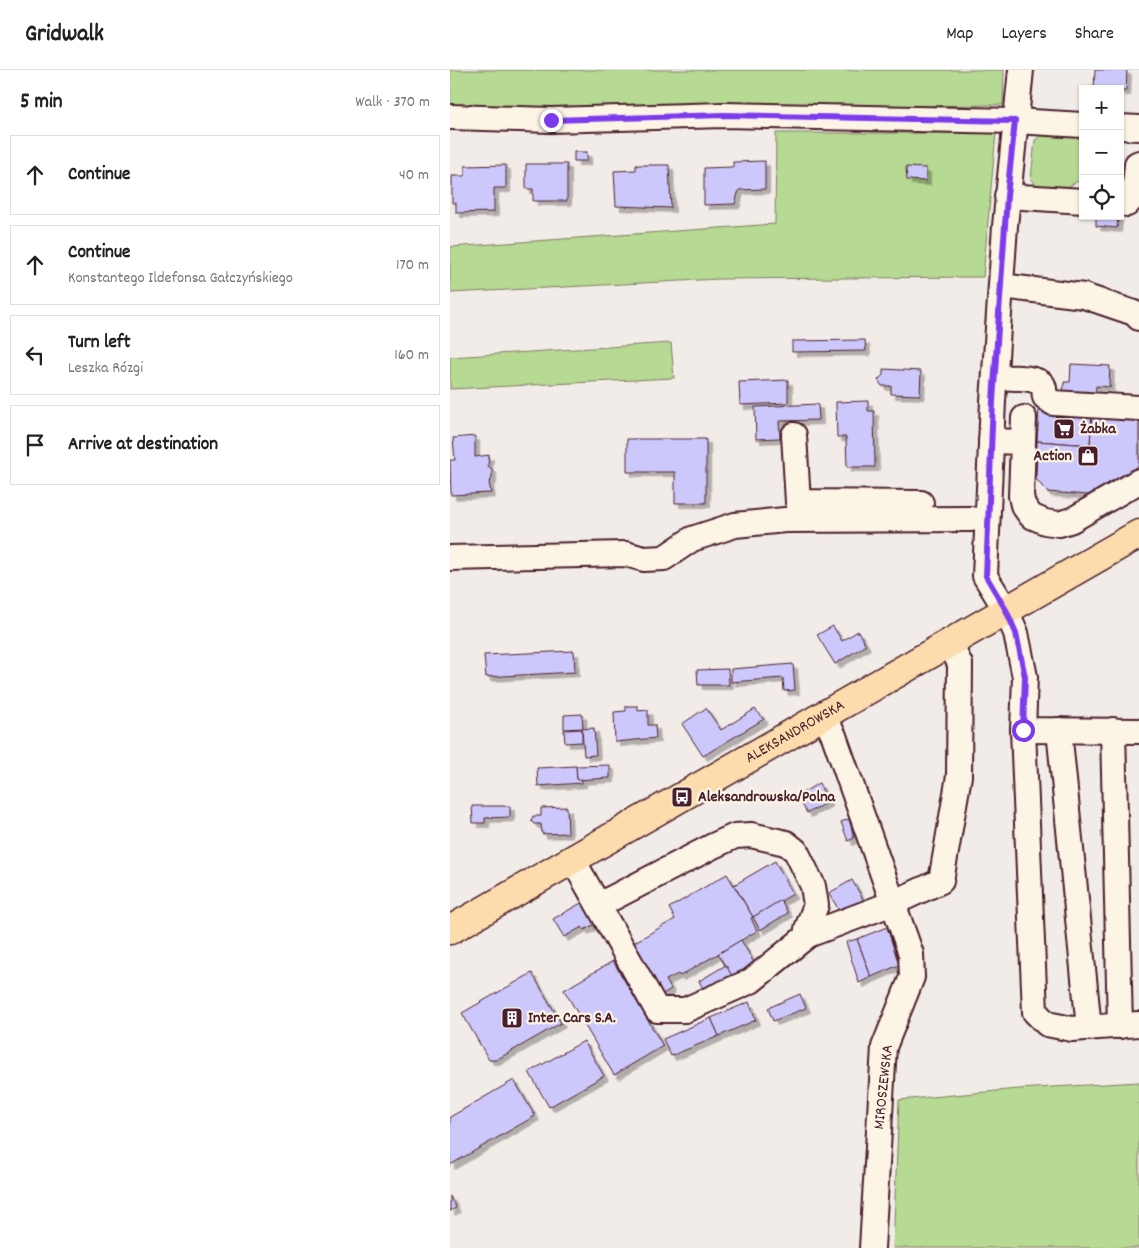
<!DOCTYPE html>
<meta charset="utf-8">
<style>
body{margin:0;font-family:Dekko,sans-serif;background:#f2f2f2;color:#222}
.controls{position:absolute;right:15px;top:15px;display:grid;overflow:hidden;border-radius:0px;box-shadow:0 1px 4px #0004}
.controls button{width:45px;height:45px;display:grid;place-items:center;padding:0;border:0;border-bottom:1px solid #e0e0e0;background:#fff;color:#222;font:25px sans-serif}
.stop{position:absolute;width:15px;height:15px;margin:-11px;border:4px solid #7c3aed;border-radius:50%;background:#fff}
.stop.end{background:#7c3aed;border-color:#fff;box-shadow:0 1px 5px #0008}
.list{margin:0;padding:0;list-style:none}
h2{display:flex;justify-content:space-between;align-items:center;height:65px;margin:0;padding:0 20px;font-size:21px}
h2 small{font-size:16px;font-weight:400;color:#767676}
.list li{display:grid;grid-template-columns:32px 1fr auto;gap:15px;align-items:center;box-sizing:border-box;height:80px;margin:0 10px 10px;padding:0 10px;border:1px solid #e0e0e0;border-radius:0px}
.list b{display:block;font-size:19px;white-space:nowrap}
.list p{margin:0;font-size:16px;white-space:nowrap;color:#767676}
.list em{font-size:16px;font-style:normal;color:#767676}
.icon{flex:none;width:28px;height:28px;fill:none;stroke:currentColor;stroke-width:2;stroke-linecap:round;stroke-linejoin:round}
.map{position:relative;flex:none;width:689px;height:1178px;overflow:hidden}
header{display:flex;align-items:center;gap:30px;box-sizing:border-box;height:70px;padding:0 25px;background:#fff;border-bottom:1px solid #e0e0e0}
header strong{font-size:24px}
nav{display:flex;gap:28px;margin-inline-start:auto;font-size:18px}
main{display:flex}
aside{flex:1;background:#fff}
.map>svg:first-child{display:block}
.green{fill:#b6d993;stroke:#807c5f}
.building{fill:#ccc8fb;stroke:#4a1f2b;filter:url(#shadow)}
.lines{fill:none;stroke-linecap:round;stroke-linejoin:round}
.minor-casing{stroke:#4a1f2b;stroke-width:28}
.major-casing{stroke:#4a1f2b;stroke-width:31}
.minor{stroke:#fcf5e5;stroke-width:24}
.major{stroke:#fcdcac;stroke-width:28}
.route{stroke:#7c3aed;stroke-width:6}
.labels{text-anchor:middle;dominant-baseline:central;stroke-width:4.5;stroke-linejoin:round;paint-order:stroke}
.poi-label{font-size:16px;font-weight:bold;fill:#4a1f2b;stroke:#fcf5e5;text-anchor:start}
.street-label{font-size:16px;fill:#4a1f2b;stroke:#fcf5e5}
</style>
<header>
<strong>Gridwalk</strong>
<nav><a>Map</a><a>Layers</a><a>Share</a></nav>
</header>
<main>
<aside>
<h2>5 min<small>Walk · 370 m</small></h2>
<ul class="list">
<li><svg class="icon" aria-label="ahead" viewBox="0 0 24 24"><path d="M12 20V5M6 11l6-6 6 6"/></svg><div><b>Continue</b></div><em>40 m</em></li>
<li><svg class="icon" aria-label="ahead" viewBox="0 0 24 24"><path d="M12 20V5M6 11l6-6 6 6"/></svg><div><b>Continue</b><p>Konstantego Ildefonsa Gałczyńskiego</p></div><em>170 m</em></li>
<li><svg class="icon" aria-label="left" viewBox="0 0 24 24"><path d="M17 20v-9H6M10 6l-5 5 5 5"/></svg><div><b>Turn left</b><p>Leszka Rózgi</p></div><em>160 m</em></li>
<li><svg class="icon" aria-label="arrive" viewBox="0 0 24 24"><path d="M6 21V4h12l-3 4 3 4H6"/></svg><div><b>Arrive at destination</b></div></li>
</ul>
</aside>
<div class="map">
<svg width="689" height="1178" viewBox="0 0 689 1178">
<defs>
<filter id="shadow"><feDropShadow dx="4.5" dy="4.5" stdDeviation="0" flood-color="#0004"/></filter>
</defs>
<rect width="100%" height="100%" fill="#f2ece9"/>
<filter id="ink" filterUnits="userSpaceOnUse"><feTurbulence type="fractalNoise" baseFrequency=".02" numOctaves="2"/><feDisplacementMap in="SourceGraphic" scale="10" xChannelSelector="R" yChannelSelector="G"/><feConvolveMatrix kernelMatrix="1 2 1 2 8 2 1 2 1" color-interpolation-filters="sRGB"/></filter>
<g filter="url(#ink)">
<g class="green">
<path d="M0,0H554L553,35L105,39L0,35Z"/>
<path d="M326,63H546L533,207L269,209L0,223V177L325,154Z"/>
<path d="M593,65L633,66L630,110L610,121L589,120L581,109L585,70Z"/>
<path d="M221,273L224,308L0,319V287Z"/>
<path d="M689,1012V1178H443L449,1030L568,1019Z"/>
</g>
<g class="building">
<path d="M645,0H677L676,21H670V19H644Z"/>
<rect x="124" y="82" width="13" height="9"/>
<path d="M315,91V119L289,120L285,134L254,135V98L283,97V92Z"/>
<path d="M76,94H117V131H83V119H76Z"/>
<path d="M56,95V118H44V142L6,143V133H2V106H15V96Z"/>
<path d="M186,95H219L221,138L166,136L164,101L186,100Z"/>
<path d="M456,97L476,98V111L457,110Z"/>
<path d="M646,146H668L667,158L646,156Z"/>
<path d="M415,270L416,281L342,282V271Z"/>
<path d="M621,294L660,296L659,315L661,317L646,316L645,330L613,328L614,312H620Z"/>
<path d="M433,299L471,301L470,325L441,324V316H432L428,310L433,305Z"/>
<path d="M338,310V333L290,335L289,312Z"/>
<path d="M418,331V341H424L425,397H397L396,367H387L386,332Z"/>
<path d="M368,334L369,350L329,351L330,368L306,369L305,337Z"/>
<path d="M589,338L642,342L640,375L587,371Z"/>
<path d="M642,342L689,345V396L638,425L597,422L586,409L587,371L640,375Z"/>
<path d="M25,366V387L39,385L38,396L42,399V409L39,412L41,423L1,425L0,390H5L3,368Z"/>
<path d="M177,369H256V433H225V402H177Z"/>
<path d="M383,556L392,571L408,561L416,575L385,594L367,565Z"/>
<path d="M124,581L125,602L36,607L34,585Z"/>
<path d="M343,594L345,620L334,621L333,608L281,612V599Z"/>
<path d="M278,599L279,615H248L247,600Z"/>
<path d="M176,636H188V641L198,640V655H205L206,668L165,672L164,642L176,641Z"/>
<path d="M256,638L271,660L305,639L314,649L253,686L232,654Z"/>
<path d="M132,644L133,658L114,659V645Z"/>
<path d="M144,658L146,685L134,686L132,659Z"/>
<path d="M132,659V672L115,673L114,660Z"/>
<path d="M160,695V708L127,710L126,696Z"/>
<path d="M126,696L127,710L132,709V713L88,716L87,698Z"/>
<path d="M369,713L378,732L357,743L347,726Z"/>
<path d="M22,736H60V747L35,748V753H23Z"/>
<path d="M117,737L118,763L92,764L91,754H84L81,751L83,746H91V738Z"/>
<path d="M399,749L404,768L398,771L391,752Z"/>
<path d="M325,791L343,824L303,847L284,815Z"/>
<path d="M277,804L303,847L301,848L307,861L230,906L228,904L216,910L221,919L213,924L183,873L225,849L219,838Z"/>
<path d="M402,810L414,831L391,844L379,823Z"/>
<path d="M331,830L338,843L310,860L303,847Z"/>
<path d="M133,832L145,854L134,860L132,857L114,867L103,849Z"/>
<path d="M437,857L449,895L421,907L407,869Z"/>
<path d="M407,869L421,907L409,913L396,872Z"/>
<path d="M291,870L306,896L283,909L268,884Z"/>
<path d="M163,891L213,976L164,1005L114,920Z"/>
<path d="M276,895L283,908L256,924L249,911Z"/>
<path d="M82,903L111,953L46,990H39L12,943Z"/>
<path d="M350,924L356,938L323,951L318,938Z"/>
<path d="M299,932L306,950L269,966L261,948Z"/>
<path d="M261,948L269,966L221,986L213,969Z"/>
<path d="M134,971L154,1006L99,1037L79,1002Z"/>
<path d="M64,1010L85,1046L0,1095V1047Z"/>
<path d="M0,1126L6,1138L0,1141Z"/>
</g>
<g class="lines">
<g class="minor-casing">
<g id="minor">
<path d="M571,0L555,156L543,331L535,506L556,540L566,563L575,607L573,660L689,661"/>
<path d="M0,47L101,50L274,45L565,51L633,55"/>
<path d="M670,57L689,58"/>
<path d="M557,126L633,131"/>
<path d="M670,133L677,134L684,126L687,94L689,93"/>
<path d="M551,216L634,226L684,243L689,248"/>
<path d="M545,307C555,308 587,306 593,315C595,319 594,323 595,327L603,333L689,338"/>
<path d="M344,365L348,432L471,433"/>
<path d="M541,371L573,372L571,426L573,435L581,446L595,452L609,454L622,450L689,411"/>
<path d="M573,372L574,348"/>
<path d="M0,488L176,484L194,489L214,488L242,469L285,455L335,450L521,449"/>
<path d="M374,646L384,666L461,884L462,907L434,977L422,1178"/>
<path d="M573,660L585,942L597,954L622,959L689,954"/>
<path d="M609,660L639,958"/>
<path d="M663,660L670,956"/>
<path d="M123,790L207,940H235L301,911L358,865L443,833L491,811L509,706L510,594L499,572"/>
<path d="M149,835L263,776L285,766L301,765L336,773L346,781L363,816L366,835L357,859L358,865"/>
</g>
</g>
<g class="major-casing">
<g id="major">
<path id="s1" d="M0,860L689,464"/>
</g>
</g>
<use href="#minor" class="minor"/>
<use href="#major" class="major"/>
</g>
</g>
<g class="lines" filter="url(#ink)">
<path class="route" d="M101,50L274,45L565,51L557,126L543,331L536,506L556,540L566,563L575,607L573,660"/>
</g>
<defs>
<g id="supermarket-square" transform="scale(1.125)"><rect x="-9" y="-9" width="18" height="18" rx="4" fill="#4a1f2b" stroke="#fcf5e5"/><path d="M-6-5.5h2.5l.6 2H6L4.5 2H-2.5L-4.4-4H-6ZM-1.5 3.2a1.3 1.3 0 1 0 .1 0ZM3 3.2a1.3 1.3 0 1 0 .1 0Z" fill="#fff"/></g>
<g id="shop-square" transform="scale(1.125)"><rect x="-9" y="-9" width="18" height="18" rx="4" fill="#4a1f2b" stroke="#fcf5e5"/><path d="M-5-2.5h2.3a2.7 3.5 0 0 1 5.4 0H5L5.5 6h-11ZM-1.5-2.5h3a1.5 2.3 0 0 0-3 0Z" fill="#fff"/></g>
<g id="bus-square" transform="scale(1.125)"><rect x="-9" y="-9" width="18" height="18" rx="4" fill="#4a1f2b" stroke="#fcf5e5"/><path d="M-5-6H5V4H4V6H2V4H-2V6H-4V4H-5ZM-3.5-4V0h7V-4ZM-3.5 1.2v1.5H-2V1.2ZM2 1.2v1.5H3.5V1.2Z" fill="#fff"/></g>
<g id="building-square" transform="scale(1.125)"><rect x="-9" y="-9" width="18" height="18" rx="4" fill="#4a1f2b" stroke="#fcf5e5"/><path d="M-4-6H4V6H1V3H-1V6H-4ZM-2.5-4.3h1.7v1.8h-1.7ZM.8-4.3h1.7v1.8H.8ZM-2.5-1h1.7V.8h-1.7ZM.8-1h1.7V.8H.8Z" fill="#fff"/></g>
</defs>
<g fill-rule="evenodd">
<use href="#supermarket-square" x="614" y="359"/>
<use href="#shop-square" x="638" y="386"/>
<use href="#bus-square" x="232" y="727"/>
<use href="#building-square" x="62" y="948"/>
</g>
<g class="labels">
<g class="poi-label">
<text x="630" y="359">Żabka</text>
<text x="622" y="386" text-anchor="end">Action</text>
<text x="248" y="727">Aleksandrowska/Polna</text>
<text x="78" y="948">Inter Cars S.A.</text>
</g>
<g class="street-label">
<text stroke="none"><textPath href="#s1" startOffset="398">ALEKSANDROWSKA</textPath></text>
<text transform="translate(434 1017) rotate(-84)">MIROSZEWSKA</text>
</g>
</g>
</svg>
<div class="controls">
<button>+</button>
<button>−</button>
<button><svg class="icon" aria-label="locate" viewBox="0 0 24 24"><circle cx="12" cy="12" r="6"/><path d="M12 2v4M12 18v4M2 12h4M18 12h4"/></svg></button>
</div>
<div class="stop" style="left:573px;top:660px"></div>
<div class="stop end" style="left:101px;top:50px"></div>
</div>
</main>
